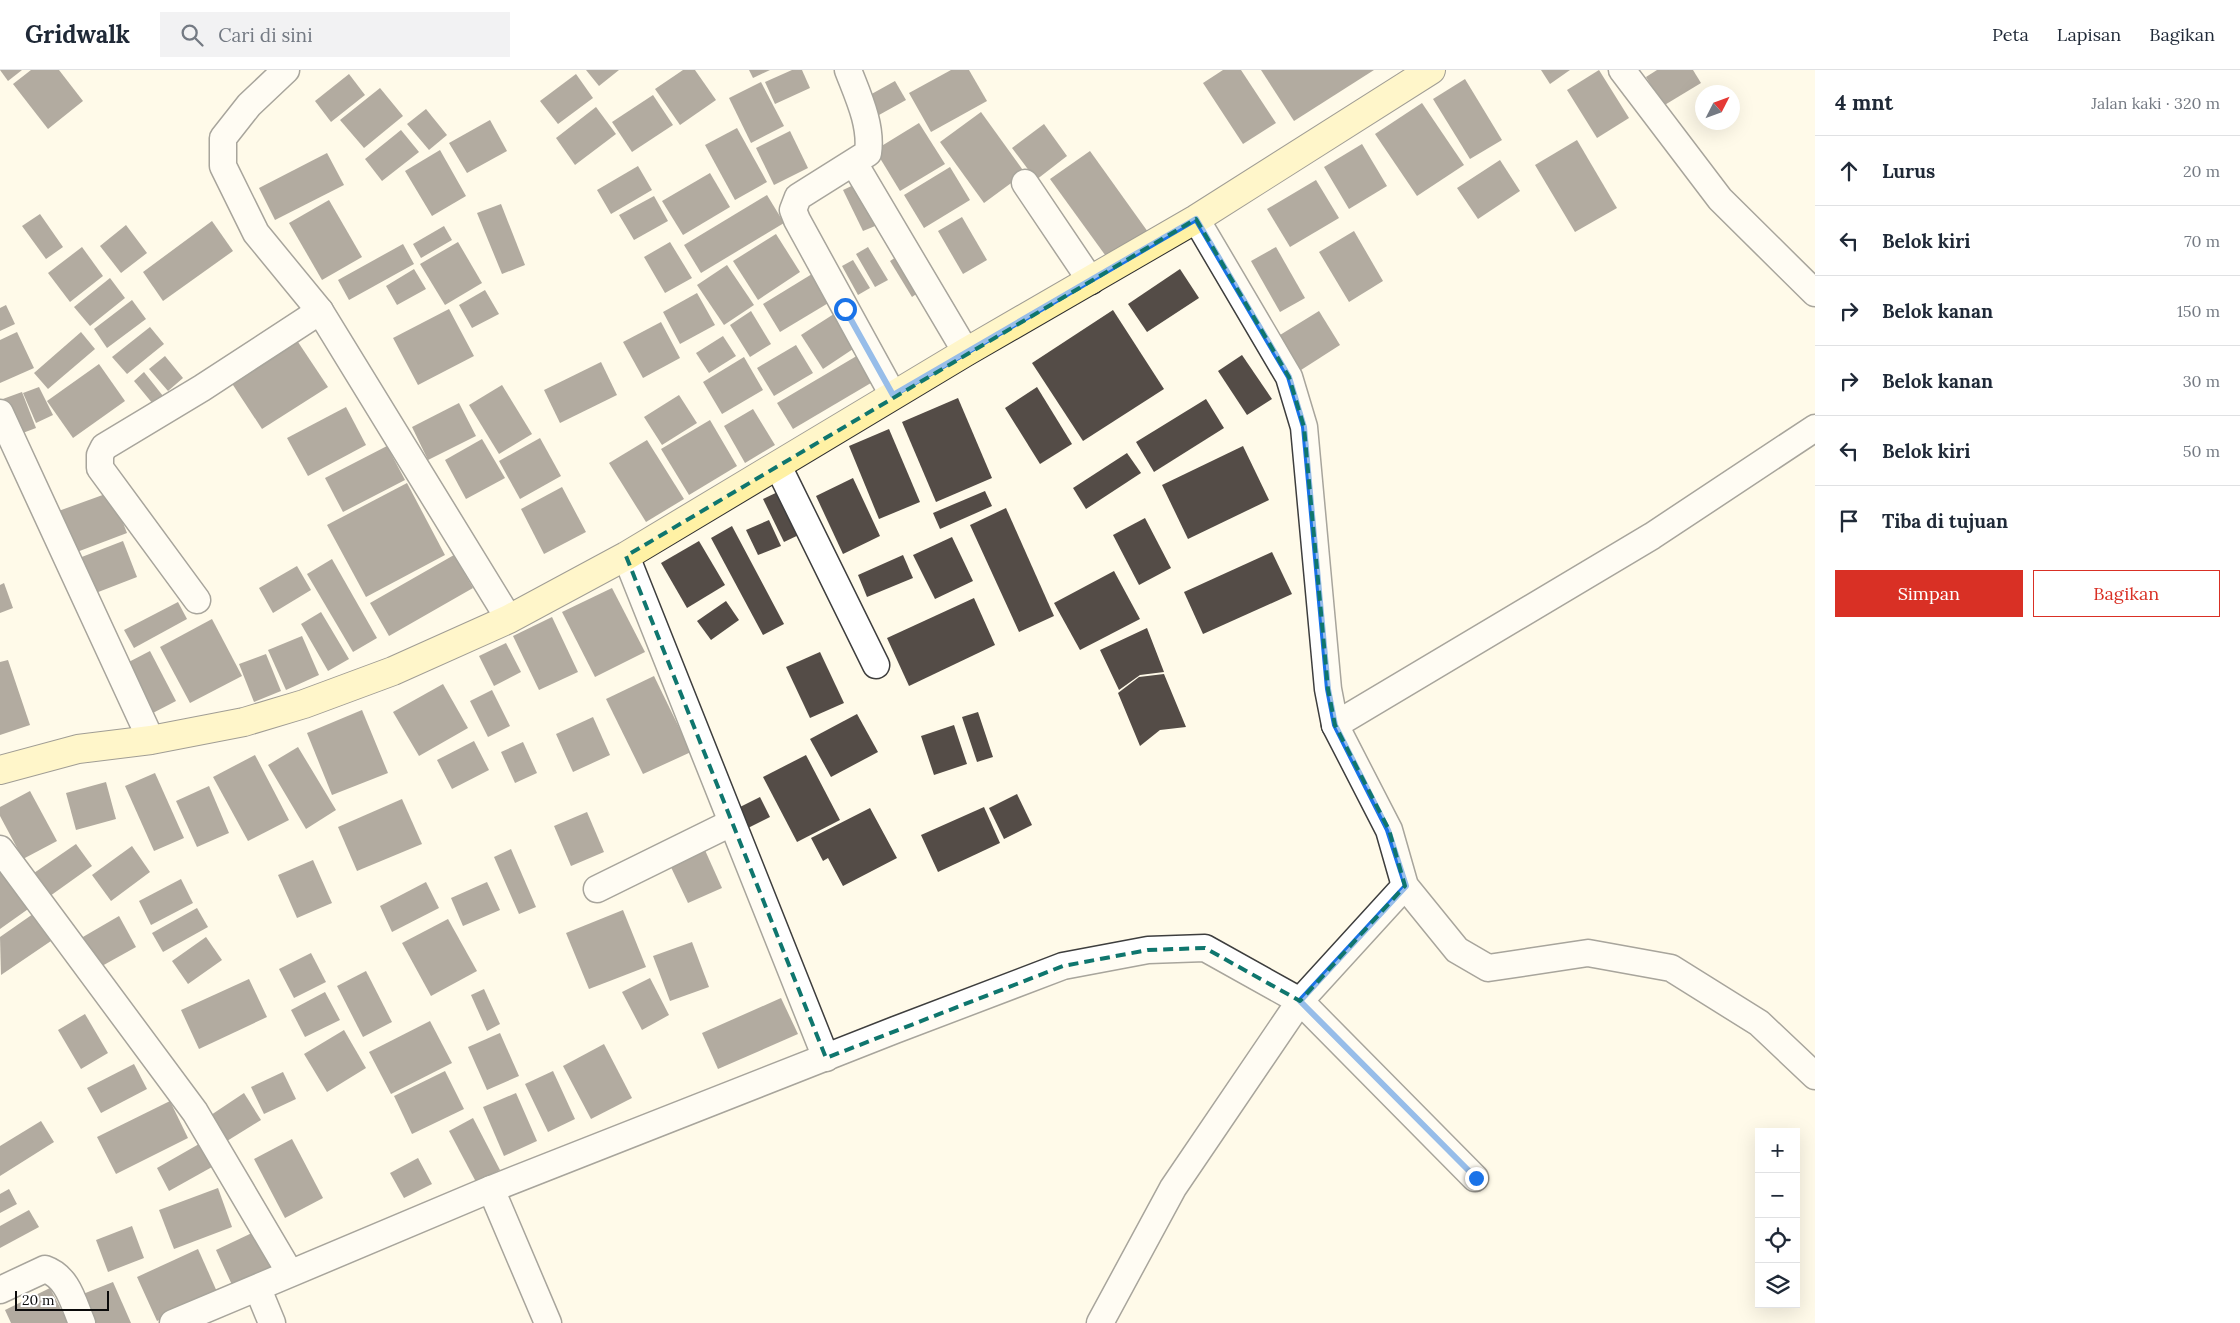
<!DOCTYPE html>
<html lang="id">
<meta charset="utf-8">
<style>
body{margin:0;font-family:Lora,serif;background:#f2f2f3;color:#1f2937}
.controls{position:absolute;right:15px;bottom:15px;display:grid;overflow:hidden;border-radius:0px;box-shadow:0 5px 20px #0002}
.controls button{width:45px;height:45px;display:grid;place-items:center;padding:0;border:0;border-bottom:1px solid #e0e1e3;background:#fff;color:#1f2937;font:25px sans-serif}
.compass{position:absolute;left:1695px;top:15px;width:45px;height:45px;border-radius:50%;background:#fff;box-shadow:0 5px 20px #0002;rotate:48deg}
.scale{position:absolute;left:15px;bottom:12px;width:94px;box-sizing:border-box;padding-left:5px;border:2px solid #0b0b0b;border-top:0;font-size:14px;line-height:18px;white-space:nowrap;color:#0b0b0b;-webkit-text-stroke:4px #fff;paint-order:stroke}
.stop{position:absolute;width:15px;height:15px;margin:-11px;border:4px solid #1a73e8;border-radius:50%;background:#fff}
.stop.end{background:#1a73e8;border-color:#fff;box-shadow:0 1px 5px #0008}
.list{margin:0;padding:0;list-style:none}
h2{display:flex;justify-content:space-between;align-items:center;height:65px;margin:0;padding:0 20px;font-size:21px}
h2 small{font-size:16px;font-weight:400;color:#747a83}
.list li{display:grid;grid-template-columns:32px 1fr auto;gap:15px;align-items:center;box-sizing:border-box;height:70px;padding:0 20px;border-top:1px solid #e0e1e3}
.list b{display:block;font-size:19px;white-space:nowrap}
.list em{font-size:16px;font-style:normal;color:#747a83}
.actions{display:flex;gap:10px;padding:15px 20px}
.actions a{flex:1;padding:11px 0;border:1px solid #d93025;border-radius:0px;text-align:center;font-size:18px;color:#d93025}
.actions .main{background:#d93025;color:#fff}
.icon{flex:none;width:28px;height:28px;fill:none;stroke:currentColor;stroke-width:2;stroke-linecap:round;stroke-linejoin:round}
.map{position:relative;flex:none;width:1815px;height:1253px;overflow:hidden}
header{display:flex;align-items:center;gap:30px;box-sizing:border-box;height:70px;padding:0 25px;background:#fff;border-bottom:1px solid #e0e1e3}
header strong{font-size:24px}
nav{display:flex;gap:28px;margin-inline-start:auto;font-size:18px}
.search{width:350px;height:45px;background:#f2f2f3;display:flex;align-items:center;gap:12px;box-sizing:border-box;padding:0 18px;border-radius:0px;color:#747a83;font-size:19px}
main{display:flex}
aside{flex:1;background:#fff}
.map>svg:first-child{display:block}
.building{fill:#544c47}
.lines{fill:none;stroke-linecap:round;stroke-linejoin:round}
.street-casing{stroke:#3e3e3e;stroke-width:29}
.secondary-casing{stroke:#2d2d2d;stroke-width:30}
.street{stroke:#fff;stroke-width:26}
.secondary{stroke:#fff1a4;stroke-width:28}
.route{stroke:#1a73e8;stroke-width:6}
.marked{fill:none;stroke:#0f766e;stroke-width:4;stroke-dasharray:10 6;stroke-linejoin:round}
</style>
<header>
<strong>Gridwalk</strong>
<div class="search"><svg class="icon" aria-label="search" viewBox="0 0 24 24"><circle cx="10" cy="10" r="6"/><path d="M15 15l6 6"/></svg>Cari di sini</div>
<nav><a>Peta</a><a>Lapisan</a><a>Bagikan</a></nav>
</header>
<main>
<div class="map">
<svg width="1815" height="1253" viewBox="0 0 1815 1253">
<rect width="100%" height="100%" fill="#fffae9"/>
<g class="building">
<path d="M0,0H22L8,11Z"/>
<path d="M31,0H59L83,31L48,59L13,14Z"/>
<path d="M586,0H619L599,16Z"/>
<path d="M683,0H695L716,30L680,55L655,19Z"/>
<path d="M749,0H770L753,8Z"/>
<path d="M792,0H802L810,18L775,34L765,12Z"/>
<path d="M951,0H969L987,31L931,62L909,23Z"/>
<path d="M1223,0H1241L1276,53L1243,74L1203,13Z"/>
<path d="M1261,0H1374L1294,51Z"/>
<path d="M1541,0H1570L1550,14Z"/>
<path d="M1599,0L1629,48L1597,68L1567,20Z"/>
<path d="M1657,0H1693L1701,13L1663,36L1646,7Z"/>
<path d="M349,4L365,25L331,52L315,31Z"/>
<path d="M576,4L593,28L558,54L540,31Z"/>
<path d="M1465,9L1502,70L1470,89L1433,29Z"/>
<path d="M895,11L906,30L879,45L868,26Z"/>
<path d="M761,12L784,56L751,73L729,28Z"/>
<path d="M380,18L403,46L364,78L340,50Z"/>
<path d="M653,25L673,55L632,82L612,52Z"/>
<path d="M1422,33L1464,95L1417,126L1375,64Z"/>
<path d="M596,37L616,64L575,95L556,68Z"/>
<path d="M426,39L447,65L429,80L407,54Z"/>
<path d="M981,42L1025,103L984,133L940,72Z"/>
<path d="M490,50L507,81L467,103L449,73Z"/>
<path d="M919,53L945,94L900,121L875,80Z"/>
<path d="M1044,54L1067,86L1036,110L1012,78Z"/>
<path d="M737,58L767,112L735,130L705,75Z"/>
<path d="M401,60L419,82L382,111L365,89Z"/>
<path d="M790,61L808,98L774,115L756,78Z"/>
<path d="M1577,70L1617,138L1575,162L1535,95Z"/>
<path d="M1362,74L1387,116L1349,139L1324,97Z"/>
<path d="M440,80L466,126L432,146L405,101Z"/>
<path d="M1090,81L1148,162L1108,189L1050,109Z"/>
<path d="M327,83L344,115L275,150L259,118Z"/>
<path d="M1500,90L1520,121L1478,149L1457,118Z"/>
<path d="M638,96L652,120L611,144L597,120Z"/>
<path d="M950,97L970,130L924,158L904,125Z"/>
<path d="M710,103L730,137L683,165L662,131Z"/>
<path d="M1316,110L1339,148L1290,177L1267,139Z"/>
<path d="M860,112L880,154L863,161L843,120Z"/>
<path d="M767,125L784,153L701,203L684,175Z"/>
<path d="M654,126L668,151L634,170L619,145Z"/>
<path d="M329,130L362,187L322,210L289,153Z"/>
<path d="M501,134L525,195L502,204L477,143Z"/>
<path d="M40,144L63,177L46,189L22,156Z"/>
<path d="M962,147L987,190L963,204L938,161Z"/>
<path d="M212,151L233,181L163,231L143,202Z"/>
<path d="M126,155L147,183L121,203L100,176Z"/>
<path d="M444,156L452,170L421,188L413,174Z"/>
<path d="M1354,161L1383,211L1349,232L1319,182Z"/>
<path d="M776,164L800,202L758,230L733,191Z"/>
<path d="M458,172L482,213L445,235L420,194Z"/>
<path d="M670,172L692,208L665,223L644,187Z"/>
<path d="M403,174L414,194L349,230L338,210Z"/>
<path d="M82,177L103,206L70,232L48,203Z"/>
<path d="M868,177L888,210L875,217L856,184Z"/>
<path d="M1276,177L1305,228L1280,242L1251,191Z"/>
<path d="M901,184L922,220L912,227L890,191Z"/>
<path d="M853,190L870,218L858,225L842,196Z"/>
<path d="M727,195L754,235L724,255L697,215Z"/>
<path d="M414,199L426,219L397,235L386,216Z"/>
<path d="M1180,199L1199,228L1147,262L1128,234Z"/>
<path d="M812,204L830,232L780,262L763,234Z"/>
<path d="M110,208L125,228L90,256L74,237Z"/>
<path d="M485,220L499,244L472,258L459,235Z"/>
<path d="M697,223L715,255L680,274L663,242Z"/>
<path d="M132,230L146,249L107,278L94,259Z"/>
<path d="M6,235L15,254L0,261V238Z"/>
<path d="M449,239L474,286L418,315L393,268Z"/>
<path d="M1113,240L1164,319L1083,371L1032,293Z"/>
<path d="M751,241L771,274L750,287L730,255Z"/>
<path d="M1319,241L1340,275L1301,300L1280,265Z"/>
<path d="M837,242L859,275L823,299L801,265Z"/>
<path d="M661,252L680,288L643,308L623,272Z"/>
<path d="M150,257L164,274L127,304L112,287Z"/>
<path d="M17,262L34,298L0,313V270Z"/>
<path d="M81,262L95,279L48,319L34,303Z"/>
<path d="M723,266L736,286L709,303L696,283Z"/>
<path d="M296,269L328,317L262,359L231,312Z"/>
<path d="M796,275L813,303L774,326L757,298Z"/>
<path d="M860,284L876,310L793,359L777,333Z"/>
<path d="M1242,285L1272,329L1247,345L1218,301Z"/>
<path d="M165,286L183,308L168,321L149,299Z"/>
<path d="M744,287L763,320L722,344L703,312Z"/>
<path d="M601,292L617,325L560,353L544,320Z"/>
<path d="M99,294L125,331L73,368L47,331Z"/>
<path d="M144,302L163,326L153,334L134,311Z"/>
<path d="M502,315L532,364L499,384L469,335Z"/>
<path d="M39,317L53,345L36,353L23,323Z"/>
<path d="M1037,317L1072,374L1040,394L1005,338Z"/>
<path d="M22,322L36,358L12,367L0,336V330Z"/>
<path d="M679,325L697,353L662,375L644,347Z"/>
<path d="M958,328L992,408L936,432L902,352Z"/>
<path d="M1206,329L1224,358L1154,402L1136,372Z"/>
<path d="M459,333L476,366L428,390L412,357Z"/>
<path d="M346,337L366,375L308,406L287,368Z"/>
<path d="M753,339L775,375L745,393L724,356Z"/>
<path d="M710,350L737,396L689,425L661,379Z"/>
<path d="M889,359L920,432L879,449L849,376Z"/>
<path d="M540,368L561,406L520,429L499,391Z"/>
<path d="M482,369L505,408L466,429L445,390Z"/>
<path d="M647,370L684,429L646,452L609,393Z"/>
<path d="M387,376L405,410L343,442L325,408Z"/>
<path d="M1243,376L1269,430L1188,469L1162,415Z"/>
<path d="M1127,383L1141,403L1086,439L1073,418Z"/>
<path d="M853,408L880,466L843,484L816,426Z"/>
<path d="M407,413L445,485L366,527L327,455Z"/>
<path d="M562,417L586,462L544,484L521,439Z"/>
<path d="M784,419L805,462L784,472L763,429Z"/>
<path d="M985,421L992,436L940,459L933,443Z"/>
<path d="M111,422L127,463L69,485L53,443Z"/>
<path d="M1006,438L1054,546L1019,562L970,455Z"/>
<path d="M1145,448L1171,498L1139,515L1113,465Z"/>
<path d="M769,450L781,476L758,485L746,460Z"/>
<path d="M732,456L784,554L763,565L711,468Z"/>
<path d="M952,467L973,511L935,529L913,485Z"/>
<path d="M123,471L137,507L88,526L74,490Z"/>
<path d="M699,471L725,515L687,538L661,493Z"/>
<path d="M1272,482L1292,524L1203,564L1184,522Z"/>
<path d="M454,485L473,518L389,566L370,533Z"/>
<path d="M903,485L913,508L867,527L858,505Z"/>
<path d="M332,489L377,568L353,582L307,504Z"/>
<path d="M297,496L311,520L273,543L259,518Z"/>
<path d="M1114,501L1140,549L1080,580L1054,533Z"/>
<path d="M4,513L13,538L0,543V515Z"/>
<path d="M612,518L645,582L595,607L562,542Z"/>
<path d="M974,528L995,575L909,616L887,568Z"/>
<path d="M726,531L739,550L711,570L697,551Z"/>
<path d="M178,532L187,549L134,578L124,560Z"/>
<path d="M321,542L349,589L328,601L301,554Z"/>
<path d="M552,547L578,602L539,620L513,566Z"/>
<path d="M212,549L242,606L190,633L160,577Z"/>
<path d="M1147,558L1164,602L1140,605L1119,620L1100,580Z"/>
<path d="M302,566L319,605L286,620L268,580Z"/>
<path d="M506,573L521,602L494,616L479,586Z"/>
<path d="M150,581L176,631L149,645L123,595Z"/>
<path d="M820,582L844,633L810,648L786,597Z"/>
<path d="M266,584L281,621L254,632L239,594Z"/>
<path d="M8,590L30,655L0,665V592Z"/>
<path d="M1164,604L1186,657L1160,660L1140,676L1118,623L1139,607Z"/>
<path d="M654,606L691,682L643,704L606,629Z"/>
<path d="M443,614L468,658L419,686L393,642Z"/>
<path d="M492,620L510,656L488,667L470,631Z"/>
<path d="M362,640L388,703L332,725L307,663Z"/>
<path d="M978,642L993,687L977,692L962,647Z"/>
<path d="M857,644L878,682L831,707L810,669Z"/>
<path d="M593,647L610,685L573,702L556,664Z"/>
<path d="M954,655L967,694L934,705L921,666Z"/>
<path d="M474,671L489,700L452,719L437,690Z"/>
<path d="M523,672L537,703L515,713L501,682Z"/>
<path d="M298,677L336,740L306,759L268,695Z"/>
<path d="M255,685L289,750L248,771L213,707Z"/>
<path d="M806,685L840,750L797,772L763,707Z"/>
<path d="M155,703L184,768L154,781L125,716Z"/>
<path d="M106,712L116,749L76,760L66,723Z"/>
<path d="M209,716L229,763L197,777L176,731Z"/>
<path d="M30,721L57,771L23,789L0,746V737Z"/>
<path d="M1017,724L1032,755L1004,769L989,738Z"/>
<path d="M760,727L770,747L744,760L734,740Z"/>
<path d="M402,729L422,774L357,801L338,757Z"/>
<path d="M984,737L1000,773L938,802L921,765Z"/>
<path d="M870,738L897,788L843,816L828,788L823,791L811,768Z"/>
<path d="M587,742L604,782L571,796L554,756Z"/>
<path d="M76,774L92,796L50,826L34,803Z"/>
<path d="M132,776L150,802L111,831L92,805Z"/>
<path d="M704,778L722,818L688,833L669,793Z"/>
<path d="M511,779L536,837L519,844L494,787Z"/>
<path d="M313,790L332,833L297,848L278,805Z"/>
<path d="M0,793L31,837L0,859Z"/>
<path d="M181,809L193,833L151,855L139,831Z"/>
<path d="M426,812L439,838L392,862L380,836Z"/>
<path d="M487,812L500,840L463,856L451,828Z"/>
<path d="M197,838L208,857L163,882L152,863Z"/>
<path d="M623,840L646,897L589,919L566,863Z"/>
<path d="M33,844L51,871L1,905L0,867Z"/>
<path d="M119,846L136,877L93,901L76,871Z"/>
<path d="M448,849L477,901L431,926L402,873Z"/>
<path d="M206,867L222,890L188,914L172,891Z"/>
<path d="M692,872L709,917L670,931L653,886Z"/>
<path d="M311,883L326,912L294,928L279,899Z"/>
<path d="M366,901L392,952L363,967L337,916Z"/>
<path d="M650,908L669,945L642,960L622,922Z"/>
<path d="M249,909L267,947L199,979L181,940Z"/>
<path d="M484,919L500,954L487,961L471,925Z"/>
<path d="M325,922L340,950L305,967L291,940Z"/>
<path d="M781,928L798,964L718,999L702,963Z"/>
<path d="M85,944L108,983L81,999L58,960Z"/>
<path d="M430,951L452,993L391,1024L369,982Z"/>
<path d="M344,960L366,998L327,1022L304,984Z"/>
<path d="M500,963L519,1006L487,1020L468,977Z"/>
<path d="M604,974L632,1028L591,1049L563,996Z"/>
<path d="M134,994L147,1019L101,1043L87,1018Z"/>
<path d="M445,1001L464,1039L412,1064L394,1026Z"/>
<path d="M553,1001L575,1049L548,1062L525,1014Z"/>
<path d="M283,1002L296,1029L264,1044L251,1017Z"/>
<path d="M244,1023L261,1050L227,1071L211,1045Z"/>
<path d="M516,1023L537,1071L504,1086L483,1037Z"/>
<path d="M170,1031L188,1068L116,1104L97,1067Z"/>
<path d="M473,1048L500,1100L476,1112L449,1061Z"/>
<path d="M41,1051L54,1072L0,1106V1076Z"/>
<path d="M292,1069L323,1128L285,1148L254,1089Z"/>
<path d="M199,1074L212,1097L169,1121L157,1098Z"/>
<path d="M418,1088L432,1114L404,1128L390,1103Z"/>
<path d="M218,1118L232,1157L174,1179L159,1140Z"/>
<path d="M9,1119L17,1134L0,1143V1124Z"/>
<path d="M29,1140L39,1157L0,1178V1156Z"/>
<path d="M132,1156L144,1188L108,1202L96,1170Z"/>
<path d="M254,1162L272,1199L233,1217L216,1180Z"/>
<path d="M198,1179L218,1224L157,1251L137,1207Z"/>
<path d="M113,1212L131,1253H96L83,1224Z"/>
<path d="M50,1218L68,1253H11L5,1240Z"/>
</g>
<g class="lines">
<g class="street-casing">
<g id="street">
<path d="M286,0L249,35L223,68V96L256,163L320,241L509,549"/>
<path d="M848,0C858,26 872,55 868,83L798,127L793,140L797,150L893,325"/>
<path d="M1622,0L1720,129L1815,223"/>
<path d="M854,93L966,282"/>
<path d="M1025,113L1091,211"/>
<path d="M1196,149L1289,307L1304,357L1328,619L1335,655L1389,760L1405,816L1457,880L1488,898L1588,883L1671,898L1759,953L1815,1006"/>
<path d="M0,343L151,670"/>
<path d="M778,396L876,595"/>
<path d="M626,486L826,988"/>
<path d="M197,530L100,398V385L104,377L202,318L320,241"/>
<path d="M1335,655L1652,466L1815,358"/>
<path d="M0,779L195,1042L290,1203"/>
<path d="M597,819L731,753"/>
<path d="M491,1119L548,1253"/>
<path d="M258,1219L272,1253"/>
<path d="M0,1220L45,1199C68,1207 73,1232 82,1253"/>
<path d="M173,1253L491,1119L895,960L1063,896L1148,880L1205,878L1300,931L1475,1108"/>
<path d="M1100,1253L1173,1118L1300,931L1405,816"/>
</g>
</g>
<g class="secondary-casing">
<path id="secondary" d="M0,700L78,679L151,670L244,652L304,634L393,601L509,549L626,486L966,282L1196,149L1431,0"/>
</g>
<use href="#street" class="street"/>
<use href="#secondary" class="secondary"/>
</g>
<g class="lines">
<path class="route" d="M845,239L893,325L1196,149L1289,307L1304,357L1328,619L1335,655L1388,760L1406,816L1300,931L1476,1108"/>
</g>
<path d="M0 0H1815V1253H0ZM1196,149L1289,307L1304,357L1328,619L1335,655L1389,760L1405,816L1300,931L1205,878L1148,880L1063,896L826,988L626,486Z" fill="#fffae9" fill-opacity=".55" fill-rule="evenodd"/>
<path class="marked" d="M1196,149L1289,307L1304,357L1328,619L1335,655L1389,760L1405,816L1300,931L1205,878L1148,880L1063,896L826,988L626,486Z"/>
</svg>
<div class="controls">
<button>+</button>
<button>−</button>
<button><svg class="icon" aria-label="locate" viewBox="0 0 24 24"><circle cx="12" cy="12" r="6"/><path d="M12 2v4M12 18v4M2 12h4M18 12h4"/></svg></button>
<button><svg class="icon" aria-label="layers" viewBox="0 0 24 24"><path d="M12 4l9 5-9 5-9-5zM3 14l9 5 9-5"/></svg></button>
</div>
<svg class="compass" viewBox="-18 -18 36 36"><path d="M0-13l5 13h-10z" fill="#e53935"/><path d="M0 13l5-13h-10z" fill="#747a83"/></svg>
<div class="scale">20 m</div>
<div class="stop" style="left:845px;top:239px"></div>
<div class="stop end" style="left:1476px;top:1108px"></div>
</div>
<aside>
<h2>4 mnt<small>Jalan kaki · 320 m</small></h2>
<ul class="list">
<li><svg class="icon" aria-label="ahead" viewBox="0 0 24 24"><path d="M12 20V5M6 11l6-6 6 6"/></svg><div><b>Lurus</b></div><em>20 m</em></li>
<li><svg class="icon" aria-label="left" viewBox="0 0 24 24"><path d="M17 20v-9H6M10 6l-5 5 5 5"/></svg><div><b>Belok kiri</b></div><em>70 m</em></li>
<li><svg class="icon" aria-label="right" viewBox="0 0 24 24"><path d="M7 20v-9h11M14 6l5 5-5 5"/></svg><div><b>Belok kanan</b></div><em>150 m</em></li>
<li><svg class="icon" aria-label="right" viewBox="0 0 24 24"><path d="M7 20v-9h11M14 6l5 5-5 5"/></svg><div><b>Belok kanan</b></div><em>30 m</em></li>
<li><svg class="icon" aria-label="left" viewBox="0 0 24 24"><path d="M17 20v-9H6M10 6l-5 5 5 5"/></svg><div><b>Belok kiri</b></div><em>50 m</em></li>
<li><svg class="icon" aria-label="arrive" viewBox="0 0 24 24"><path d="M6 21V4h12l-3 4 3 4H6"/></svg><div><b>Tiba di tujuan</b></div></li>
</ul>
<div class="actions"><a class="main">Simpan</a><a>Bagikan</a></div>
</aside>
</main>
